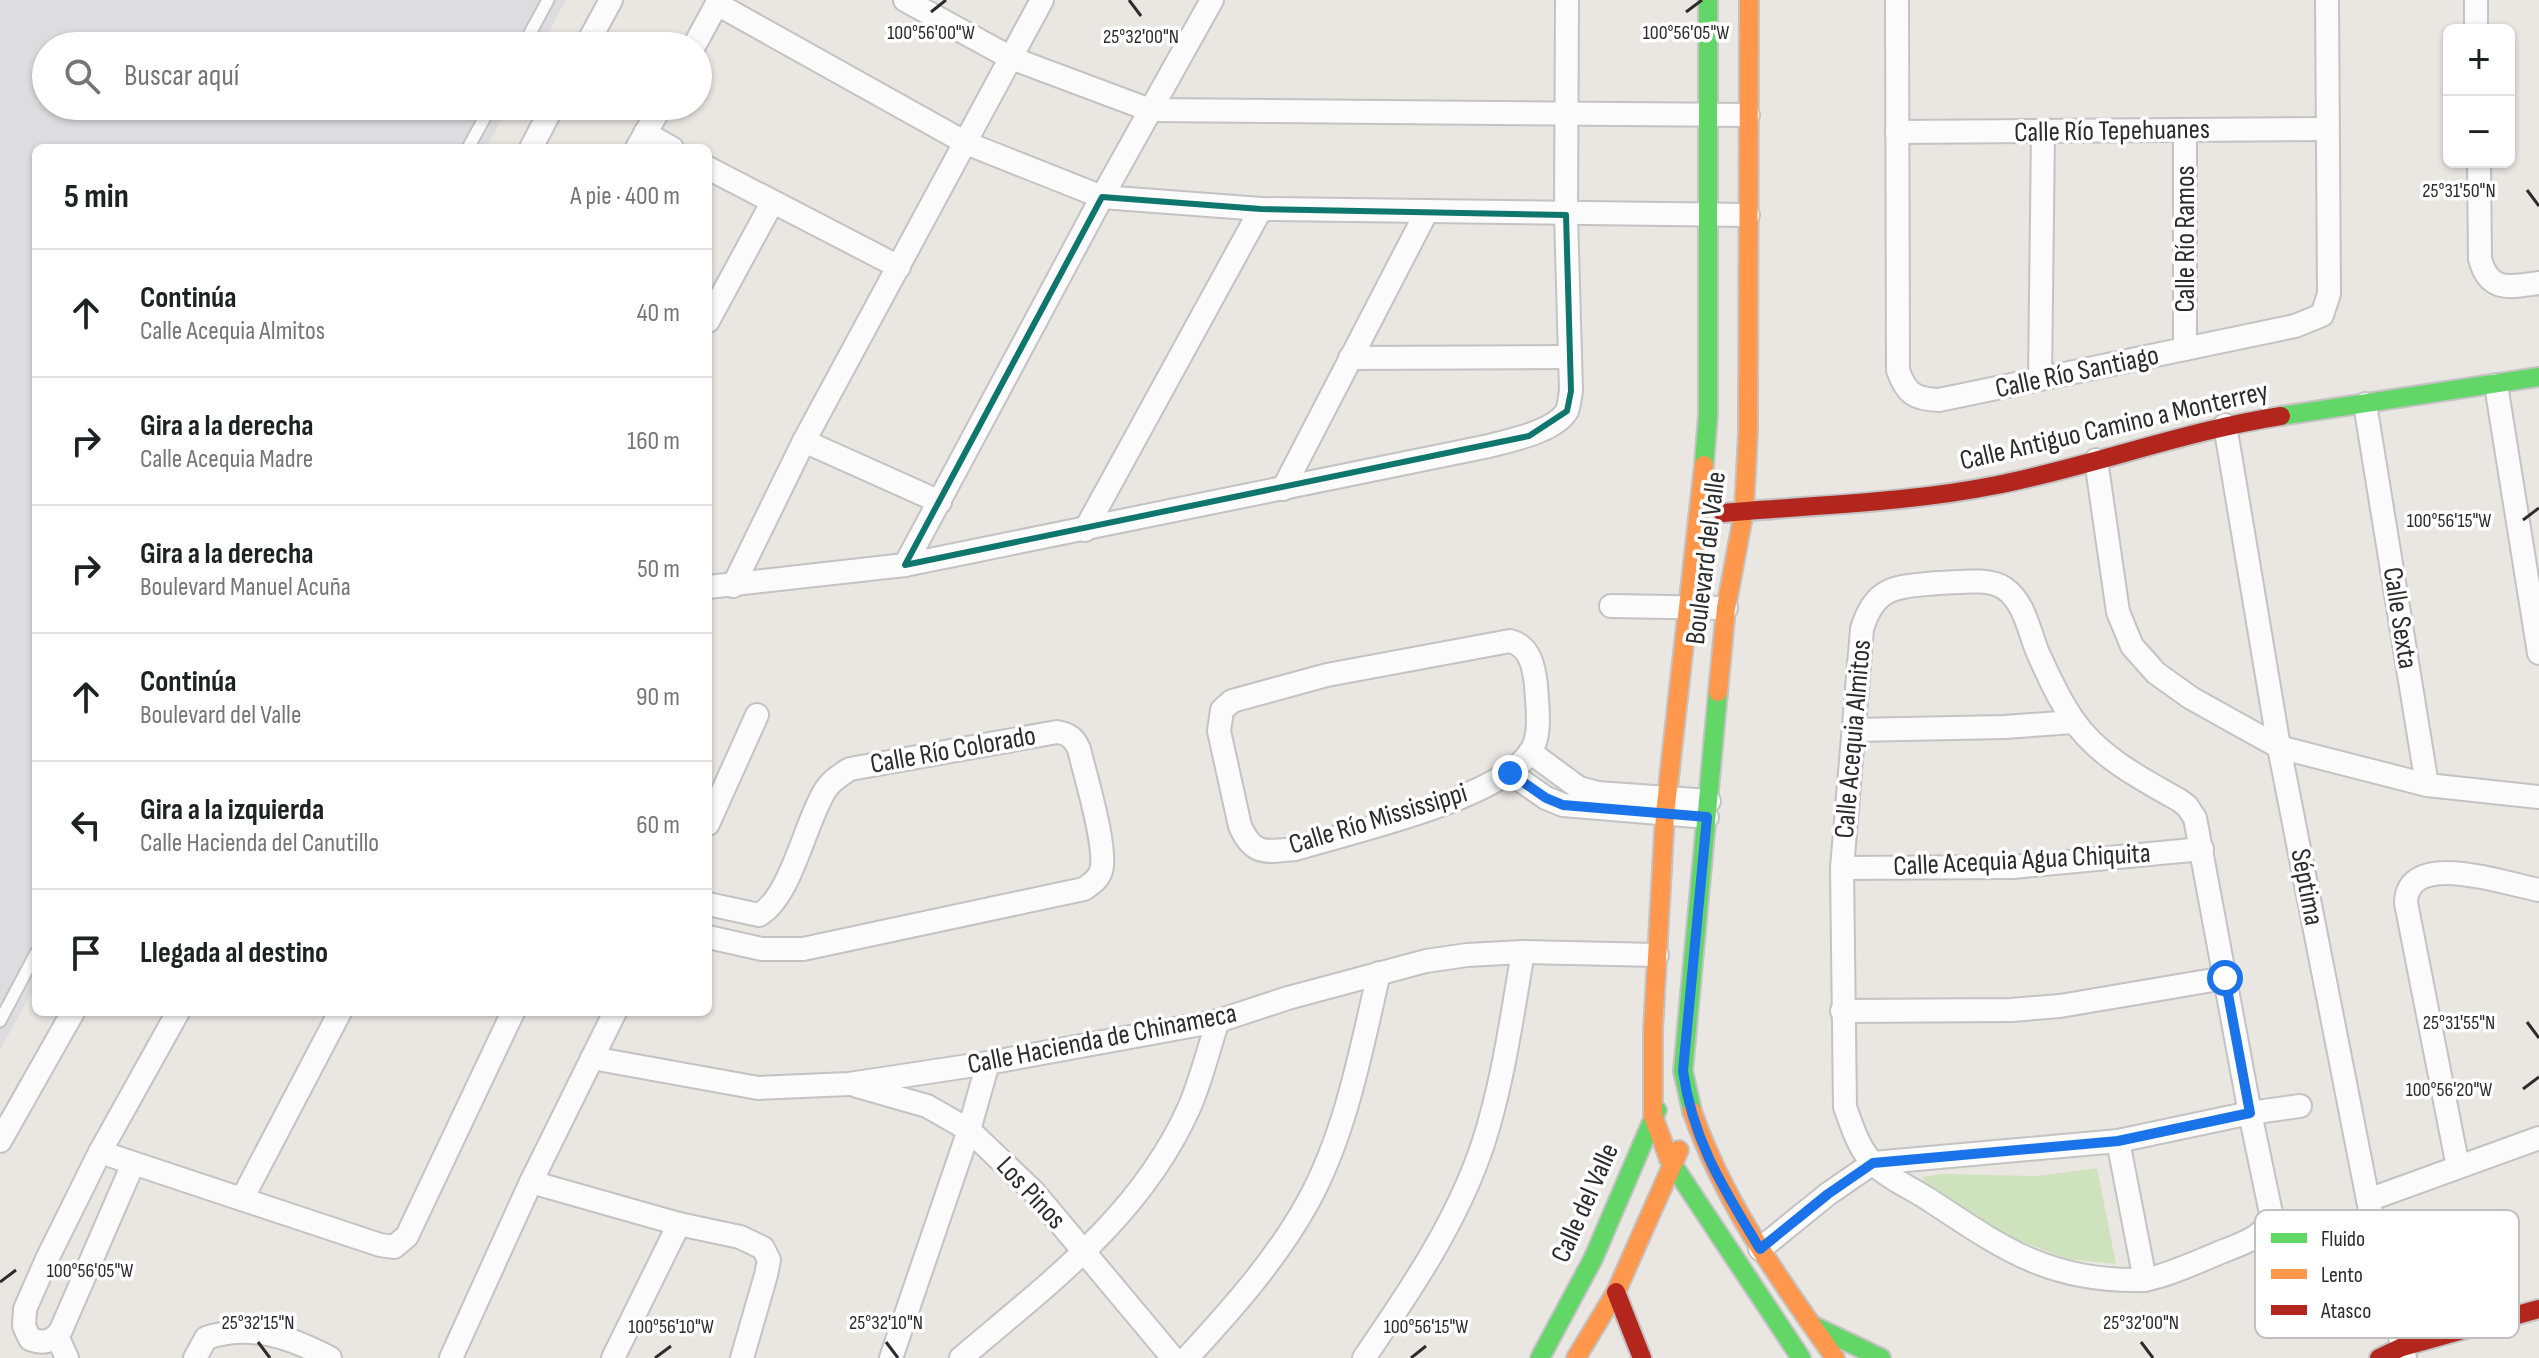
<!DOCTYPE html>
<html lang="es">
<meta charset="utf-8">
<style>
body{margin:0;font-family:"Sofia Sans Condensed",sans-serif;background:#f2f2f2;color:#202124}
.controls{position:absolute;right:24px;top:24px;display:grid;overflow:hidden;border-radius:12px;box-shadow:0 2px 6px #0004}
.controls button{width:72px;height:72px;display:grid;place-items:center;padding:0;border:0;border-bottom:2px solid #e0e0e0;background:#fff;color:#202124;font:40px sans-serif}
.stop{position:absolute;width:24px;height:24px;margin:-18px;border:6px solid #1a73e8;border-radius:50%;background:#fff}
.stop.end{background:#1a73e8;border-color:#fff;box-shadow:0 2px 8px #0008}
.list{margin:0;padding:0;list-style:none}
h2{display:flex;justify-content:space-between;align-items:center;height:104px;margin:0;padding:0 32px;font-size:34px}
h2 small{font-size:26px;font-weight:400;color:#757577}
.list li{display:grid;grid-template-columns:52px 1fr auto;gap:24px;align-items:center;box-sizing:border-box;height:128px;padding:0 32px;border-top:2px solid #e0e0e0}
.list b{display:block;font-size:30px;white-space:nowrap}
.list p{margin:0;font-size:26px;white-space:nowrap;color:#757577}
.list em{font-size:26px;font-style:normal;color:#757577}
.icon{flex:none;width:44px;height:44px;fill:none;stroke:currentColor;stroke-width:2;stroke-linecap:round;stroke-linejoin:round}
.map{position:relative;flex:none;width:2539px;height:1358px;overflow:hidden}
.search{position:absolute;background:#fff;box-shadow:0 2px 6px #0004;left:32px;top:32px;width:680px;height:88px;display:flex;align-items:center;gap:20px;box-sizing:border-box;padding:0 28px;border-radius:44px;color:#757577;font-size:30px}
.panel{position:absolute;background:#fff;box-shadow:0 2px 6px #0004;left:32px;top:144px;width:680px;height:872px;border-radius:12px}
.map>svg:first-child{display:block}
.airport{fill:#dddde0}
.green{fill:#cee3bd}
.lines{fill:none;stroke-linecap:round;stroke-linejoin:round}
.lane-casing{stroke:#c3c3c3;stroke-width:15}
.street-casing{stroke:#c3c3c3;stroke-width:26}
.fast-casing{stroke:#c3c3c3;stroke-width:22}
.slow-casing{stroke:#c3c3c3;stroke-width:22}
.jam-casing{stroke:#c3c3c3;stroke-width:22}
.lane{stroke:#fcfbfb;stroke-width:11}
.street{stroke:#fcfbfb;stroke-width:22}
.fast{stroke:#63d668;stroke-width:18}
.slow{stroke:#ff974d;stroke-width:18}
.jam{stroke:#b3261e;stroke-width:18}
.route{stroke:#1a73e8;stroke-width:10}
.marked{fill:none;stroke:#0f766e;stroke-width:6;stroke-linejoin:round}
.ticks{fill:none;stroke:#2c2c2c;stroke-width:3}
.labels{text-anchor:middle;dominant-baseline:central;stroke-width:7;stroke-linejoin:round;paint-order:stroke}
.street-label{font-size:28px;fill:#2c2c2c;stroke:#fff}
.key{fill:#fff;stroke:#c0c0c0;stroke-width:2}
.key-label{font-size:22px;fill:#2c2c2c}
.ticks-label{font-size:20px;text-anchor:middle;fill:#2c2c2c;stroke:#fff;stroke-width:7;stroke-linejoin:round;paint-order:stroke}
</style>
<div class="map">
<svg width="2539" height="1358" viewBox="0 0 2539 1358">
<rect width="100%" height="100%" fill="#eae6e2"/>
<path class="airport" d="M0,0H566L541,46H46V106H509L486,148H36V985L0,1050Z"/>
<path class="green" d="M2097,1168L2116,1264L2065,1259L1973,1221L1926,1188L1922,1177L1942,1174L2037,1176Z"/>
<g class="lines">
<g class="lane-casing">
<g id="lane">
<path d="M523,46L548,0"/>
<path d="M468,148L491,106"/>
<path d="M0,1021L36,953"/>
</g>
</g>
<g class="street-casing">
<g id="street">
<path d="M905,0L1011,58L1150,110L1748,115"/>
<path d="M1897,0L1898,370C1906,394 1915,399 1939,400L2295,326L2322,315L2329,294L2327,0"/>
<path d="M2476,0V30"/>
<path d="M717,4L966,143L1102,197L1261,209L1748,215"/>
<path d="M586,46L611,0"/>
<path d="M694,46L719,0"/>
<path d="M2185,130V349"/>
<path d="M1897,132L2327,129"/>
<path d="M645,133L672,148"/>
<path d="M531,148L553,106"/>
<path d="M637,148L661,106"/>
<path d="M2479,162L2480,259C2489,293 2510,287 2539,283"/>
<path d="M708,168L899,267"/>
<path d="M708,321L772,203"/>
<path d="M1350,358L1570,357"/>
<path d="M2040,379L2043,131"/>
<path d="M2496,385L2539,653"/>
<path d="M2365,404L2427,785"/>
<path d="M2225,425L2279,747L2368,1200L2405,1358"/>
<path d="M804,441L940,502"/>
<path d="M2096,460L2118,612L2132,646L2156,673L2191,698L2279,747L2427,785L2539,797"/>
<path d="M1283,489L1426,213"/>
<path d="M1085,530L1261,209"/>
<path d="M905,565L1102,197L1212,0"/>
<path d="M1937,583C1957,583 1987,577 2004,588C2025,602 2029,632 2038,653C2048,675 2058,698 2072,718C2096,755 2141,779 2179,800L2187,806L2195,818L2250,1113L2271,1213C2268,1237 2241,1244 2221,1252C2202,1260 2160,1279 2141,1280C2048,1282 2001,1247 1928,1199C1911,1188 1886,1177 1872,1162C1858,1147 1852,1126 1845,1107L1842,868L1862,629C1875,585 1897,587 1937,583Z"/>
<path d="M733,586L804,441L1042,0"/>
<path d="M708,587L905,565L1489,446C1511,440 1554,432 1567,411C1569,406 1570,397 1571,391L1566,215L1567,0"/>
<path d="M1611,606L1726,608"/>
<path d="M1510,641C1530,646 1534,667 1536,685C1537,705 1542,734 1531,751C1500,799 1351,832 1295,849C1266,852 1253,856 1240,826L1219,731L1222,710L1232,701L1327,675Z"/>
<path d="M1854,730L2004,727L2074,722"/>
<path d="M1530,752L1579,788L1598,793L1709,801"/>
<path d="M1510,773L1546,798L1563,805L1707,817"/>
<path d="M708,824L757,715"/>
<path d="M1842,868L2013,867L2202,849"/>
<path d="M708,904L759,915C792,896 805,821 826,789C832,780 842,774 850,769L1057,732C1069,734 1074,738 1079,749C1085,775 1108,849 1101,871C1098,880 1091,884 1084,889L803,949H762L708,937"/>
<path d="M1842,1011L2011,1010L2060,1006L2225,978"/>
<path d="M592,1058L758,1088L849,1084L988,1063L1218,1021L1288,998L1426,961L1467,955L1523,952L1657,955"/>
<path d="M857,1086L927,1106L969,1130L1034,1192L1173,1358"/>
<path d="M0,1141L73,1012"/>
<path d="M2118,1141L2145,1280"/>
<path d="M100,1152L380,1245L394,1247L407,1236L513,1012"/>
<path d="M133,1164L61,1330C53,1342 43,1344 30,1339L24,1326L25,1309L47,1259L100,1152L178,1012"/>
<path d="M2458,1167L2406,903C2407,848 2506,884 2539,890"/>
<path d="M531,1182L679,1224L740,1237L763,1248L769,1260L766,1275L742,1358"/>
<path d="M242,1199L340,1012"/>
<path d="M2368,1200L2539,1138"/>
<path d="M1760,1249L1828,1194L1873,1163L2118,1141L2250,1113L2300,1106"/>
<path d="M57,1336L67,1358"/>
<path d="M195,1358L206,1338C251,1323 290,1337 330,1358"/>
<path d="M451,1358L531,1182L615,1012"/>
<path d="M613,1358L679,1224"/>
<path d="M891,1358L969,1130L988,1063"/>
<path d="M961,1358C1049,1283 1140,1217 1189,1108C1201,1081 1208,1050 1218,1021"/>
<path d="M1187,1358C1231,1310 1276,1260 1308,1202C1346,1133 1361,1050 1379,973"/>
<path d="M1364,1358C1410,1291 1457,1222 1483,1144C1503,1083 1512,1016 1523,952"/>
</g>
</g>
<g class="fast-casing">
<g id="fast">
<path d="M2281,416L2539,377"/>
<path d="M1704,465L1708,415V0"/>
<path d="M1692,1111L1683,1071L1718,692"/>
<path d="M1669,1159L1801,1358"/>
<path d="M1812,1325L1881,1358"/>
<path d="M1540,1358L1593,1259L1657,1110"/>
</g>
</g>
<g class="slow-casing">
<g id="slow">
<path d="M1718,692L1726,608L1744,511L1748,433L1749,0"/>
<path d="M1692,1111C1724,1203 1779,1279 1835,1358"/>
<path d="M1669,1159L1653,1116V1030L1665,814L1704,465"/>
<path d="M1576,1358L1616,1292L1679,1150"/>
</g>
</g>
<g class="jam-casing">
<g id="jam">
<path d="M1723,513C1814,505 1907,503 1997,485C2093,466 2184,431 2281,416"/>
<path d="M1616,1292L1642,1358"/>
<path d="M2379,1358L2402,1347L2539,1309"/>
</g>
</g>
<use href="#lane" class="lane"/>
<use href="#street" class="street"/>
<use href="#fast" class="fast"/>
<use href="#slow" class="slow"/>
<use href="#jam" class="jam"/>
</g>
<g class="lines">
<path class="route" d="M1510,773L1546,798L1563,805L1707,817L1683,1071C1693,1142 1724,1189 1760,1249L1828,1194L1873,1163L2118,1141L2250,1113L2225,978"/>
</g>
<path class="marked" d="M1102,197L1261,209L1566,215L1571,391L1567,411L1529,436L905,565Z"/>
<path class="ticks" d="M1129,0L1141,16M931,12L946,0M1686,12L1702,0M2527,190L2539,206M2523,520L2539,508M2527,1022L2539,1038M2523,1089L2539,1077M0,1282L16,1270M258,1342L270,1358M886,1342L898,1358M2141,1342L2153,1358M655,1358L671,1346M1411,1358L1426,1346"/>
<g class="labels">
<g class="street-label">
<text transform="translate(2112 131) rotate(-1)">Calle Río Tepehuanes</text>
<text transform="translate(2185 239) rotate(-90)">Calle Río Ramos</text>
<text transform="translate(2077 372) rotate(-12)">Calle Río Santiago</text>
<text transform="translate(2114 426) rotate(-13)">Calle Antiguo Camino a Monterrey</text>
<text transform="translate(1706 558) rotate(-83)">Boulevard del Valle</text>
<text transform="translate(2400 618) rotate(81)">Calle Sexta</text>
<text transform="translate(1853 739) rotate(-85)">Calle Acequia Almitos</text>
<text transform="translate(953 750) rotate(-10)">Calle Río Colorado</text>
<text transform="translate(1378 819) rotate(-17)">Calle Río Mississippi</text>
<text transform="translate(2022 860) rotate(-3)">Calle Acequia Agua Chiquita</text>
<text transform="translate(2307 887) rotate(79)">Séptima</text>
<text transform="translate(1102 1039) rotate(-11)">Calle Hacienda de Chinameca</text>
<text transform="translate(1031 1193) rotate(47)">Los Pinos</text>
<text transform="translate(1585 1203) rotate(-66)">Calle del Valle</text>
</g>
</g>
<rect x="2255" y="1210" width="264" height="128" rx="12" class="key"/>
<rect x="2271" y="1233" width="36" height="10" fill="#63d668"/>
<rect x="2271" y="1269" width="36" height="10" fill="#ff974d"/>
<rect x="2271" y="1305" width="36" height="10" fill="#b3261e"/>
<g class="key-label">
<text x="2321" y="1246">Fluido</text>
<text x="2321" y="1282">Lento</text>
<text x="2321" y="1318">Atasco</text>
</g>
<g class="ticks-label">
<text x="1686" y="39">100°56'05"W</text>
<text x="931" y="39">100°56'00"W</text>
<text x="1141" y="43">25°32'00"N</text>
<text x="2459" y="197">25°31'50"N</text>
<text x="2449" y="527">100°56'15"W</text>
<text x="2459" y="1029">25°31'55"N</text>
<text x="2449" y="1096">100°56'20"W</text>
<text x="90" y="1277">100°56'05"W</text>
<text x="258" y="1329">25°32'15"N</text>
<text x="886" y="1329">25°32'10"N</text>
<text x="2141" y="1329">25°32'00"N</text>
<text x="671" y="1333">100°56'10"W</text>
<text x="1426" y="1333">100°56'15"W</text>
</g>
</svg>
<div class="controls">
<button>+</button>
<button>−</button>
</div>
<div class="stop" style="left:2225px;top:978px"></div>
<div class="stop end" style="left:1510px;top:773px"></div>
<div class="search"><svg class="icon" aria-label="search" viewBox="0 0 24 24"><circle cx="10" cy="10" r="6"/><path d="M15 15l6 6"/></svg>Buscar aquí</div>
<section class="panel">
<h2>5 min<small>A pie · 400 m</small></h2>
<ul class="list">
<li><svg class="icon" aria-label="ahead" viewBox="0 0 24 24"><path d="M12 20V5M6 11l6-6 6 6"/></svg><div><b>Continúa</b><p>Calle Acequia Almitos</p></div><em>40 m</em></li>
<li><svg class="icon" aria-label="right" viewBox="0 0 24 24"><path d="M7 20v-9h11M14 6l5 5-5 5"/></svg><div><b>Gira a la derecha</b><p>Calle Acequia Madre</p></div><em>160 m</em></li>
<li><svg class="icon" aria-label="right" viewBox="0 0 24 24"><path d="M7 20v-9h11M14 6l5 5-5 5"/></svg><div><b>Gira a la derecha</b><p>Boulevard Manuel Acuña</p></div><em>50 m</em></li>
<li><svg class="icon" aria-label="ahead" viewBox="0 0 24 24"><path d="M12 20V5M6 11l6-6 6 6"/></svg><div><b>Continúa</b><p>Boulevard del Valle</p></div><em>90 m</em></li>
<li><svg class="icon" aria-label="left" viewBox="0 0 24 24"><path d="M17 20v-9H6M10 6l-5 5 5 5"/></svg><div><b>Gira a la izquierda</b><p>Calle Hacienda del Canutillo</p></div><em>60 m</em></li>
<li><svg class="icon" aria-label="arrive" viewBox="0 0 24 24"><path d="M6 21V4h12l-3 4 3 4H6"/></svg><div><b>Llegada al destino</b></div></li>
</ul>
</section>
</div>
